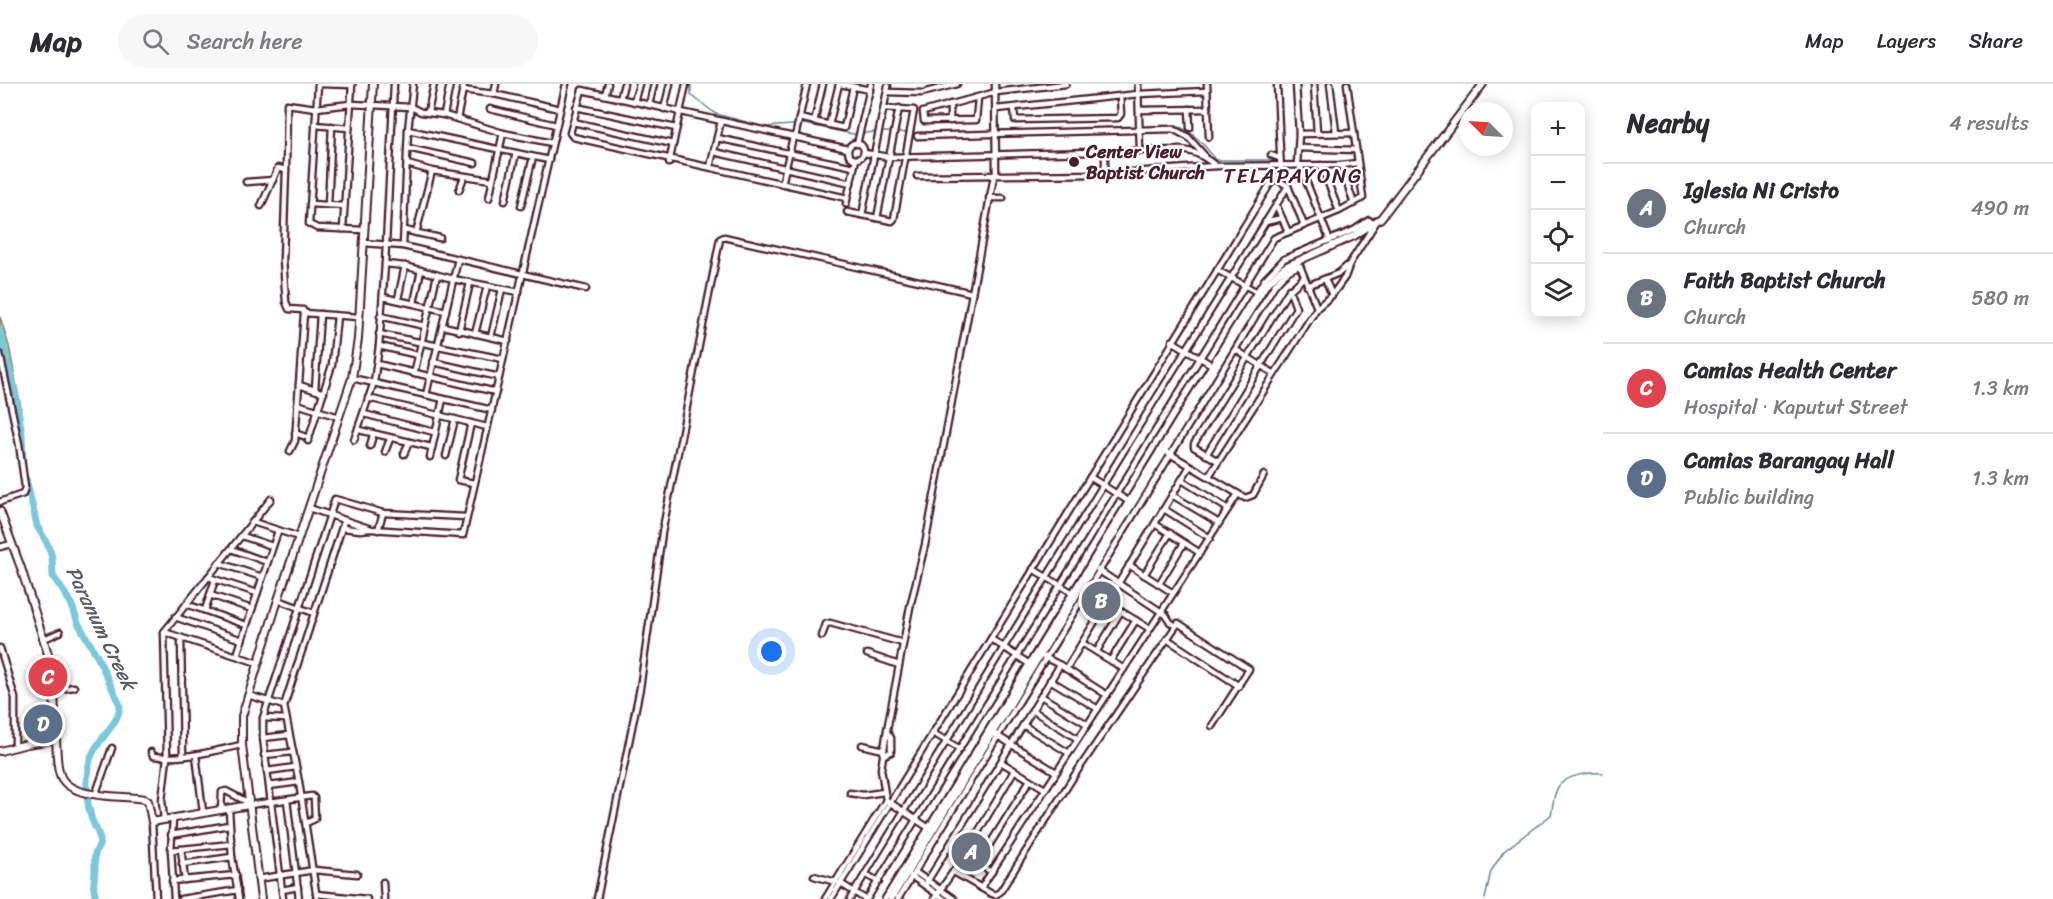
<!DOCTYPE html>
<meta charset="utf-8">
<style>
body{margin:0;font-family:Sriracha,sans-serif;background:#f7f7f7;color:#2b2b33}
.controls{position:absolute;right:18px;top:18px;display:grid;overflow:hidden;border-radius:12px;box-shadow:0 3px 15px #0003}
.controls button{width:54px;height:54px;display:grid;place-items:center;padding:0;border:0;border-bottom:2px solid #e1e1e2;background:#fff;color:#2b2b33;font:30px sans-serif}
.compass{position:absolute;left:1459px;top:18px;width:54px;height:54px;border-radius:50%;background:#fff;box-shadow:0 3px 15px #0003;rotate:294deg}
.you{position:absolute;left:772px;top:568px;width:21px;height:21px;margin:-15px;border:4px solid #fff;border-radius:50%;background:#1a73e8;box-shadow:0 0 0 9px #1a73e833}
.badge{display:grid;place-items:center;width:39px;height:39px;border-radius:50%;background:#4a1f2b;color:#fff;font-size:20px;font-weight:700}
.pin{position:absolute;translate:-50% -50%;border:3px solid #fff;box-shadow:0 2px 6px #0006}
.list{margin:0;padding:0;list-style:none}
h2{display:flex;justify-content:space-between;align-items:center;height:78px;margin:0;padding:0 24px;font-size:26px}
h2 small{font-size:20px;font-weight:400;color:#7c7c81}
.list li{display:grid;grid-template-columns:39px 1fr auto;gap:18px;align-items:center;box-sizing:border-box;height:90px;padding:0 24px;border-top:2px solid #e1e1e2}
.list b{display:block;font-size:22px;white-space:nowrap}
.list p{margin:0;font-size:20px;white-space:nowrap;color:#7c7c81}
.list em{font-size:20px;font-style:normal;color:#7c7c81}
.icon{flex:none;width:33px;height:33px;fill:none;stroke:currentColor;stroke-width:2;stroke-linecap:round;stroke-linejoin:round}
.map{position:relative;flex:none;width:1603px;height:815px;overflow:hidden}
header{display:flex;align-items:center;gap:36px;box-sizing:border-box;height:84px;padding:0 30px;background:#fff;border-bottom:2px solid #e1e1e2}
header strong{font-size:28px}
nav{display:flex;gap:33px;margin-inline-start:auto;font-size:21px}
.search{width:420px;height:54px;background:#f7f7f7;display:flex;align-items:center;gap:15px;box-sizing:border-box;padding:0 21px;border-radius:33px;color:#7c7c81;font-size:22px}
main{display:flex}
aside{flex:1;background:#fff}
.map>svg:first-child{display:block}
.green{fill:#b0e6a8;stroke:#7d826a;stroke-width:1.5}
.lines{fill:none;stroke-linecap:round;stroke-linejoin:round}
.stream{stroke:#678494;stroke-width:1.5}
.river{stroke:#7bc7da;stroke-width:7}
.minor-casing{stroke:#4a1f2b;stroke-width:9}
.tertiary-casing{stroke:#4a1f2b;stroke-width:10}
.minor{stroke:#fff;stroke-width:4.5}
.tertiary{stroke:#fff;stroke-width:6}
.poi-dot{fill:#4a1f2b;stroke:#fff;stroke-width:2}
.labels{text-anchor:middle;dominant-baseline:central;stroke-width:4.5;stroke-linejoin:round;paint-order:stroke}
.poi-label{font-size:18px;font-weight:bold;fill:#4a1f2b;stroke:#fff;text-anchor:start}
.water-label{font-size:20px;font-style:italic;fill:#5b5a68;stroke:#fff}
.quarter-label{font-size:21px;letter-spacing:1.5px;fill:#4a1f2b;stroke:#fff}
</style>
<header>
<strong>Map</strong>
<div class="search"><svg class="icon" aria-label="search" viewBox="0 0 24 24"><circle cx="10" cy="10" r="6"/><path d="M15 15l6 6"/></svg>Search here</div>
<nav><a>Map</a><a>Layers</a><a>Share</a></nav>
</header>
<main>
<div class="map">
<svg width="1603" height="815" viewBox="0 0 1603 815">
<rect width="100%" height="100%" fill="#fff"/>
<filter id="ink" filterUnits="userSpaceOnUse"><feTurbulence type="fractalNoise" baseFrequency=".0167" numOctaves="2"/><feDisplacementMap in="SourceGraphic" scale="12" xChannelSelector="R" yChannelSelector="G"/><feConvolveMatrix kernelMatrix="1 2 1 2 8 2 1 2 1" color-interpolation-filters="sRGB"/></filter>
<g filter="url(#ink)">
<path class="green" d="M0,233L9,262L21,324L13,331L0,281Z"/>
<g class="lines">
<g class="stream">
<path d="M691,0V11L716,30L765,43L804,40L853,50L877,48"/>
<path d="M1142,43C1152,43 1165,40 1176,42C1191,45 1207,63 1215,76H1272L1276,78"/>
<path d="M1111,44L1137,43"/>
<path d="M1002,46L1094,45"/>
<path d="M882,48H892"/>
<path d="M897,48L907,49"/>
<path d="M912,49L992,47"/>
<path d="M1273,92L1277,85"/>
<path d="M1485,815L1491,787L1504,767L1551,731C1553,722 1553,711 1558,703C1566,691 1590,688 1603,689"/>
</g>
<g class="river">
<path d="M0,247L14,303L22,349L23,378"/>
<path d="M26,395L37,442L47,459L52,473L53,492L71,519L78,539L96,570L120,621C119,642 96,655 90,676C85,695 86,718 92,736C94,742 100,750 100,757C100,762 96,766 95,770C94,775 95,779 95,784C95,796 91,803 97,815"/>
</g>
<g class="minor-casing">
<g id="minor">
<path d="M318,0L309,140L317,144L364,146"/>
<path d="M319,0L352,1"/>
<path d="M840,0L870,6"/>
<path d="M995,0L996,91"/>
<path d="M1138,0L1140,67"/>
<path d="M1207,0L1209,53"/>
<path d="M1296,0L1299,50L1297,80"/>
<path d="M1314,0L1317,49"/>
<path d="M1330,0L1336,48"/>
<path d="M462,6L494,10L560,25"/>
<path d="M887,8L922,9"/>
<path d="M926,8L957,0"/>
<path d="M494,10L496,0"/>
<path d="M605,11L608,0"/>
<path d="M978,14L976,36L924,37L923,28L996,8L1066,0"/>
<path d="M620,15L624,0"/>
<path d="M634,18L639,0"/>
<path d="M950,20V37"/>
<path d="M649,21L654,0"/>
<path d="M576,23L676,44"/>
<path d="M1014,24L1015,36L1118,34L1121,30L1120,12"/>
<path d="M490,25L556,41"/>
<path d="M664,25L670,0"/>
<path d="M996,25L1139,10L1207,7"/>
<path d="M1189,25L1190,44"/>
<path d="M1139,26L1208,25"/>
<path d="M428,28L434,0"/>
<path d="M444,31L450,0"/>
<path d="M799,34L844,44L853,3"/>
<path d="M457,35L464,0"/>
<path d="M573,38L673,60"/>
<path d="M814,38L823,0"/>
<path d="M315,41L349,44"/>
<path d="M829,41L839,0"/>
<path d="M408,46L549,76"/>
<path d="M1299,50L1354,49"/>
<path d="M917,52L1173,45L1188,53L1204,71"/>
<path d="M795,53L807,0"/>
<path d="M717,54L854,83"/>
<circle cx="856" cy="67" r="8"/>
<path d="M857,60L871,0"/>
<path d="M408,64L475,79"/>
<path d="M1299,64L1356,66"/>
<path d="M714,68L851,99"/>
<path d="M864,69L889,73L1181,66C1195,67 1205,73 1216,82L1341,81L1357,79"/>
<path d="M1271,71L1279,74"/>
<path d="M669,79L686,0"/>
<path d="M407,80L432,87L492,96"/>
<path d="M1321,81L1339,127"/>
<path d="M1341,81L1354,120"/>
<path d="M1300,82L1330,157"/>
<path d="M710,83L721,37"/>
<path d="M286,86L283,176L286,218L289,225L303,226L304,229"/>
<path d="M1105,90V69"/>
<path d="M917,92L1105,90L1216,82"/>
<path d="M1274,94L1288,102L1304,141"/>
<path d="M246,98L273,96"/>
<path d="M782,100L793,53"/>
<path d="M459,106L464,93"/>
<path d="M489,114L503,49"/>
<path d="M847,114L573,53L570,49L582,6L848,65"/>
<path d="M989,114H1003"/>
<path d="M505,117L516,69"/>
<path d="M310,120L344,122"/>
<path d="M846,120L856,75"/>
<path d="M1276,120L1288,148"/>
<path d="M328,121L332,42"/>
<path d="M261,122L278,84L286,86L287,20L316,24L351,20L411,23L421,28L444,31L503,49L552,59"/>
<path d="M521,122L533,73"/>
<path d="M847,128L892,137L894,135L914,26L884,24"/>
<path d="M862,131L888,2"/>
<path d="M877,134L899,24"/>
<path d="M1265,138L1282,134"/>
<path d="M343,145L352,0"/>
<path d="M404,146L440,154"/>
<path d="M416,149L432,87"/>
<path d="M364,159L403,162L586,205"/>
<path d="M403,162L408,46L413,0"/>
<path d="M385,180L405,182L453,195L519,208"/>
<path d="M1300,182L1317,224"/>
<path d="M1217,186L1257,208"/>
<path d="M1325,195L1332,211"/>
<path d="M1307,202L1339,189L1347,182"/>
<path d="M383,213L446,227"/>
<path d="M398,215L405,182"/>
<path d="M414,219L421,186"/>
<path d="M380,232L425,242"/>
<path d="M443,242L508,257"/>
<path d="M459,247L470,199"/>
<path d="M379,250L503,275"/>
<path d="M475,250L487,202"/>
<path d="M491,253L502,205"/>
<path d="M1172,257L1212,281"/>
<path d="M379,262L418,271"/>
<path d="M1236,266L1273,289"/>
<path d="M0,270L19,360L25,403L23,410L0,418"/>
<path d="M433,278L499,293"/>
<path d="M377,280L496,308"/>
<path d="M414,290L437,191"/>
<path d="M352,294L492,326"/>
<path d="M299,301L324,309"/>
<path d="M315,306L320,230"/>
<path d="M426,311L458,175"/>
<path d="M368,314L487,343"/>
<path d="M297,320L339,333"/>
<path d="M364,330L434,348"/>
<path d="M471,339L458,396L474,399"/>
<path d="M359,346L431,363"/>
<path d="M295,349L309,354"/>
<path d="M354,356L374,298L379,262L385,180L394,0"/>
<path d="M308,357L332,281L337,232"/>
<path d="M370,362L373,351"/>
<path d="M290,367L295,357L304,229L358,233"/>
<path d="M1165,367L1245,414L1253,411L1264,391"/>
<path d="M385,368L390,355"/>
<path d="M404,370L409,358"/>
<path d="M1206,371L1296,224L1289,205"/>
<path d="M446,372L455,335"/>
<path d="M430,373L443,315"/>
<path d="M1218,377L1194,363V360L1287,209L1304,193"/>
<path d="M1209,392L1317,224L1332,211L1345,193L1350,179L1375,140"/>
<path d="M1090,393L1128,417"/>
<path d="M1182,396L1228,425"/>
<path d="M1172,411L1219,439"/>
<path d="M309,424L371,445L463,451L566,0"/>
<path d="M1164,425L1210,454"/>
<path d="M253,438L299,453"/>
<path d="M1155,440L1200,469"/>
<path d="M343,444L360,446L370,445"/>
<path d="M378,446L383,429"/>
<path d="M242,452L272,462"/>
<path d="M0,463L12,460"/>
<path d="M231,465L267,478"/>
<path d="M219,479L262,493"/>
<path d="M1129,481L1173,509"/>
<path d="M1033,485L1073,509"/>
<path d="M1098,486L1166,531L1170,538L1176,542"/>
<path d="M1144,491L1170,449"/>
<path d="M208,493L257,509"/>
<path d="M1159,500L1184,459"/>
<path d="M210,511L252,525"/>
<path d="M278,516L314,529"/>
<path d="M1106,518L1150,545"/>
<path d="M186,520L246,541"/>
<path d="M205,526L215,496"/>
<path d="M175,533L242,556"/>
<path d="M164,548L258,579"/>
<path d="M822,552L826,540L830,539L903,559"/>
<path d="M181,554L183,672"/>
<path d="M44,555L60,548"/>
<path d="M991,555L1031,581"/>
<path d="M1167,555L1239,602"/>
<path d="M1082,559L1124,585"/>
<path d="M0,564L15,614V663"/>
<path d="M1097,567L1121,527"/>
<path d="M867,570L899,581"/>
<path d="M237,571L278,447"/>
<path d="M1040,571L1060,581L1107,611"/>
<path d="M1111,576L1136,536"/>
<path d="M1066,585L1190,382"/>
<path d="M1050,596L1098,625"/>
<path d="M54,606L74,603"/>
<path d="M248,611L284,622"/>
<path d="M1041,612L1087,640"/>
<path d="M1032,626L1078,655"/>
<path d="M263,634L286,635"/>
<path d="M1023,641L1069,669"/>
<path d="M933,649L960,665"/>
<path d="M993,649L1056,688"/>
<path d="M263,654L289,651"/>
<path d="M862,661L884,666"/>
<path d="M151,668L153,672C183,676 213,667 242,661"/>
<path d="M196,671L203,728"/>
<path d="M264,671L293,668"/>
<path d="M884,671L891,668V654L887,648"/>
<path d="M1001,678L1045,705"/>
<path d="M267,687L296,683"/>
<path d="M269,702L299,698"/>
<path d="M96,709L112,664"/>
<path d="M850,709L863,711L884,708"/>
<path d="M287,716L299,815"/>
<path d="M249,721L312,712L314,714L315,735L306,739"/>
<path d="M229,726L232,773L239,815"/>
<path d="M221,727L222,708L226,707L249,719"/>
<path d="M173,735L171,766L174,815"/>
<path d="M164,736L162,716L167,674L164,548L271,415"/>
<path d="M152,738L156,815"/>
<path d="M929,744L886,716L881,685L887,646L910,523L925,461L994,92"/>
<path d="M171,751L229,741"/>
<path d="M181,765L185,796"/>
<path d="M171,766L232,760"/>
<path d="M964,772L992,788"/>
<path d="M978,779L1030,696"/>
<path d="M182,780L232,773"/>
<path d="M915,788L954,815"/>
<path d="M954,788L990,809L995,811L1000,808L1074,692L1178,539L1249,585L1212,642"/>
<path d="M865,790L879,798"/>
<path d="M814,792L836,798"/>
<path d="M911,792L944,815"/>
<path d="M258,795L314,786L357,790"/>
<path d="M172,797L236,791"/>
<path d="M383,798L384,815"/>
<path d="M840,799L865,815"/>
<path d="M925,801L1060,581"/>
<path d="M981,804L1238,410"/>
<path d="M282,806L298,803"/>
<path d="M316,810L367,815"/>
<path d="M181,815L238,806"/>
<path d="M283,815L263,654V634L335,415L383,429L466,433"/>
<path d="M317,815L299,698L284,622L344,437"/>
<path d="M597,815L640,604L662,449L720,155L724,153L972,209"/>
<path d="M825,815L886,716"/>
<path d="M831,815L1272,97L1281,89L1277,0"/>
<path d="M850,815L1139,342L1288,102"/>
<path d="M867,815L1274,154L1339,127L1363,114L1347,0"/>
<path d="M885,815L1264,196L1284,175L1354,146L1369,136L1372,141"/>
<path d="M898,815L1274,202C1281,193 1288,185 1300,182"/>
<path d="M934,815L964,772L1014,687"/>
</g>
</g>
<g class="tertiary-casing">
<g id="tertiary">
<path d="M0,427L21,484L49,573L54,606L56,655L27,660L0,667"/>
<path d="M56,655C57,668 56,682 61,693C72,716 124,711 145,715L148,717L152,738L249,721"/>
<path d="M261,815L242,661V632L278,516L352,294L358,255L373,0"/>
<path d="M891,815L1265,202L1279,188L1287,182L1354,152L1381,134L1483,0"/>
</g>
</g>
<use href="#minor" class="minor"/>
<use href="#tertiary" class="tertiary"/>
</g>
</g>
<circle class="poi-dot" cx="1074" cy="78" r="6"/>
<g class="labels">
<g class="poi-label">
<text x="1086" y="68">Center View<tspan x="1086" dy="21">Baptist Church</tspan></text>
</g>
<g class="water-label">
<text transform="translate(101 544) rotate(64)">Paranum Creek</text>
</g>
<g class="quarter-label">
<text x="1293" y="92">TELAPAYONG</text>
</g>
</g>
</svg>
<div class="controls">
<button>+</button>
<button>−</button>
<button><svg class="icon" aria-label="locate" viewBox="0 0 24 24"><circle cx="12" cy="12" r="6"/><path d="M12 2v4M12 18v4M2 12h4M18 12h4"/></svg></button>
<button><svg class="icon" aria-label="layers" viewBox="0 0 24 24"><path d="M12 4l9 5-9 5-9-5zM3 14l9 5 9-5"/></svg></button>
</div>
<svg class="compass" viewBox="-18 -18 36 36"><path d="M0-13l5 13h-10z" fill="#e53935"/><path d="M0 13l5-13h-10z" fill="#7c7c81"/></svg>
<div class="you"></div>
<div class="pin badge" style="left:971px;top:768px;background:#6b7280">A</div>
<div class="pin badge" style="left:1101px;top:517px;background:#6b7280">B</div>
<div class="pin badge" style="left:48px;top:593px;background:#e0444e">C</div>
<div class="pin badge" style="left:43px;top:640px;background:#5c6f8a">D</div>
</div>
<aside>
<h2>Nearby<small>4 results</small></h2>
<ul class="list">
<li><span class="badge" style="background:#6b7280">A</span><div><b>Iglesia Ni Cristo</b><p>Church</p></div><em>490 m</em></li>
<li><span class="badge" style="background:#6b7280">B</span><div><b>Faith Baptist Church</b><p>Church</p></div><em>580 m</em></li>
<li><span class="badge" style="background:#e0444e">C</span><div><b>Camias Health Center</b><p>Hospital · Kaputut Street</p></div><em>1.3 km</em></li>
<li><span class="badge" style="background:#5c6f8a">D</span><div><b>Camias Barangay Hall</b><p>Public building</p></div><em>1.3 km</em></li>
</ul>
</aside>
</main>
